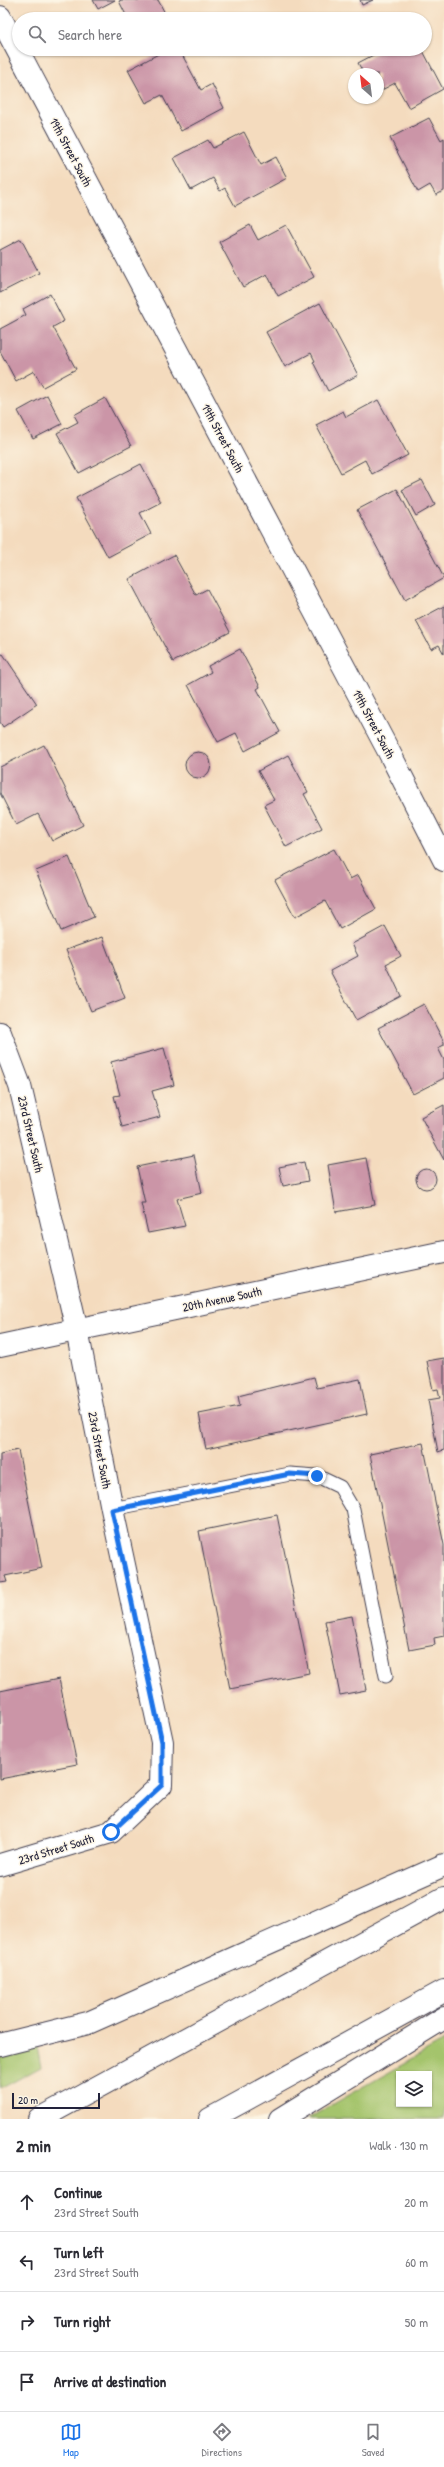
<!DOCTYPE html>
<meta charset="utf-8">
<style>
body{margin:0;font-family:"Patrick Hand",sans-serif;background:#f2f2f3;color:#2b2b33}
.controls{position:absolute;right:12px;bottom:12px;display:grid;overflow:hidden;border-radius:0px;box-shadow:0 1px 3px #0004}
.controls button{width:36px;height:36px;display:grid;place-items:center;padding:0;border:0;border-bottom:1px solid #e1e1e2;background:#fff;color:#2b2b33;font:20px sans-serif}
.compass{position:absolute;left:348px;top:68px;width:36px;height:36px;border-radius:50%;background:#fff;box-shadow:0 1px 3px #0004;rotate:332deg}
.scale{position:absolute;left:12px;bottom:10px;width:88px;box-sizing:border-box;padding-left:4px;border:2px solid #22223b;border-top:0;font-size:11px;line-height:14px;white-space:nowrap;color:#22223b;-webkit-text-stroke:3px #fcf5e5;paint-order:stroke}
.stop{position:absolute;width:12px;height:12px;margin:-9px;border:3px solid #1a73e8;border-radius:50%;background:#fff}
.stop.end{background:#1a73e8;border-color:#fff;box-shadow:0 1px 4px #0008}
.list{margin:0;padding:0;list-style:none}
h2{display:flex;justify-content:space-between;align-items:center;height:52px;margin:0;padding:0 16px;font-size:17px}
h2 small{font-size:13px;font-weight:400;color:#7c7c81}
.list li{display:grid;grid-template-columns:26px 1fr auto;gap:12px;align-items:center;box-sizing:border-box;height:60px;padding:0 16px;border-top:1px solid #e1e1e2}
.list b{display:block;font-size:15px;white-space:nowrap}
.list p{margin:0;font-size:13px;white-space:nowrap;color:#7c7c81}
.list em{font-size:13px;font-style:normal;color:#7c7c81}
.icon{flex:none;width:22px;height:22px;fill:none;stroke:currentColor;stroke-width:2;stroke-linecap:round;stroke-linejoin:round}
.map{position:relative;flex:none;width:444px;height:2119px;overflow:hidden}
.search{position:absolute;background:#fff;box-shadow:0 1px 3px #0004;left:12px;right:12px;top:12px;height:44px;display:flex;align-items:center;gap:10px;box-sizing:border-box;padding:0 14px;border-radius:22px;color:#7c7c81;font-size:15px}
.sheet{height:292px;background:#fff}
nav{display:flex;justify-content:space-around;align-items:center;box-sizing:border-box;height:56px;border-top:1px solid #e1e1e2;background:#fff;font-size:11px;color:#7c7c81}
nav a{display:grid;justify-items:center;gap:2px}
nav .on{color:#1a73e8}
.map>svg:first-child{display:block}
.green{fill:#a4c46c;stroke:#637354;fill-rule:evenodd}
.building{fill:#cb95a7}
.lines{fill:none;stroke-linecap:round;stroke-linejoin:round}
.service-casing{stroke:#423e4f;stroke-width:15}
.minor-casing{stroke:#423e4f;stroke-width:24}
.motorway-casing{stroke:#423e4f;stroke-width:24}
.service{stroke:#fff;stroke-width:13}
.minor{stroke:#fff;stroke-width:22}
.motorway{stroke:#fff;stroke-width:22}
.route{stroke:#1a73e8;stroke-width:5}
.labels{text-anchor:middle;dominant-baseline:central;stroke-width:3;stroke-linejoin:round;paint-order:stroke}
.street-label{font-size:12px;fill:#22223b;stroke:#fcf5e5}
</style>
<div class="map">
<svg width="444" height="2119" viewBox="0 0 444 2119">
<rect width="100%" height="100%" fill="#fcf5e5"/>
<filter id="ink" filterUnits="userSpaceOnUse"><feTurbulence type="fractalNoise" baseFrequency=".025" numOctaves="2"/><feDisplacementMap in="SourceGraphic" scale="8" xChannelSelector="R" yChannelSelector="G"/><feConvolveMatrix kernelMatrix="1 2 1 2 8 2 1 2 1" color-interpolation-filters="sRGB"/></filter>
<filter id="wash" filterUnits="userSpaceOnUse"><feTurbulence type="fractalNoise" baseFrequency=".012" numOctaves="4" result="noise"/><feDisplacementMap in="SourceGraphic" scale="16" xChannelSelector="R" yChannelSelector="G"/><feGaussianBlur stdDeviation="0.9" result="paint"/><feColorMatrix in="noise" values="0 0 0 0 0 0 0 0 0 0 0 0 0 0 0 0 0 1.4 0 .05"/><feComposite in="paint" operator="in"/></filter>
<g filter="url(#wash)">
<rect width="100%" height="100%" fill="#f4dbbe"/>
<g class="green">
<path d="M444,2041V2119H307ZM399,2074H429V2104H399Z"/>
<path d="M37,2047L41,2067L0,2089V2059Z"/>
</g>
<g id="blocks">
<g class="building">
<path d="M93,0H115L98,9Z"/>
<path d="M122,0H158L168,19H128L119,1Z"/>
<path d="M360,0H373L362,5Z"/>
<path d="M402,12L406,19H389Z"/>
<path d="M168,49H179L201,90L212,84L224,108L181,131L162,95L146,103L128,70Z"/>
<path d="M378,49H422L443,89L409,108L395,83L378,92V74H364L358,63L379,52Z"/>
<path d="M429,118L441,140L444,138V191L436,195L430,185L418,192L390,138Z"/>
<path d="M244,132L261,165L276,157L287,178L235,206L225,188L220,191L213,178L191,190L174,158L208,140L213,148Z"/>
<path d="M250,225L258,240L286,225L314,277L278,296L267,274L243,287L219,242Z"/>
<path d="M21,239L39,273L0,293V250Z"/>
<path d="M50,294L64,321L53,327L76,369L43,387L34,371L16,381L0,351V329L26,315L23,309Z"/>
<path d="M320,303L358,375L328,391L313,362L315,361L311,353L285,367L266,332Z"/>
<path d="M47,395L62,424L33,439L18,411Z"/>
<path d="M105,398L131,446L79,473L57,433L78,422L74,415Z"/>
<path d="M378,400L408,455L372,474L365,460L341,473L316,425L343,411L346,417Z"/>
<path d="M141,464L161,502L140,513L151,534L108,557L76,498Z"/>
<path d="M422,480L435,505L416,516L402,490Z"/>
<path d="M397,489L444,578L405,600L357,510Z"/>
<path d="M174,555L196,595L207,589L230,632L173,662L129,579Z"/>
<path d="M444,606V654L439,645L431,649L416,621Z"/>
<path d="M240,649L260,687L257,689L280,732L245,751L236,733L218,742L188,685L211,672L208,666Z"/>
<path d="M3,654L37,704L3,727L0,722V655Z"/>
<path d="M44,745L83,825L52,841L38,814L16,825L0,793V767Z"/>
<circle cx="198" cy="765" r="13"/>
<path d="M288,755L308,792L304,794L322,828L286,847L264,805L274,800L258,771Z"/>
<path d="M334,849L350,879L358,875L376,909L340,929L325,901L295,917L275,880Z"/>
<path d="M69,857L94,917L61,931L36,871Z"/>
<path d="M385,926L401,956L386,964L401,996L356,1020L330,971L358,956L352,944Z"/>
<path d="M102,937L125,998L91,1011L66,950Z"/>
<path d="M424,1004L444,1042V1045L438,1048L444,1060V1078L413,1094L378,1028Z"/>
<path d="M164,1048L174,1085L152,1091L160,1117L122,1127L114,1096L120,1095L111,1062Z"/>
<path d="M444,1105V1160L421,1117Z"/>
<path d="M194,1155L202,1193L177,1199L185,1226L148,1233L141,1203H145L137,1167Z"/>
<path d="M366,1158L375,1205L336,1212L328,1165Z"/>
<path d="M304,1162L308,1181L283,1186L279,1167Z"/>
<circle cx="426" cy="1179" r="10"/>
<path d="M444,1358V1450L438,1452L428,1400L440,1398L438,1389L433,1390L427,1361Z"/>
<path d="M314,1377L317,1388L360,1379L367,1414L206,1449L199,1414L240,1406L238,1396Z"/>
<path d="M423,1443L444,1545V1636L434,1638L435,1645L409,1650L370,1454Z"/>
<path d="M18,1450L42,1568L5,1576L7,1582L0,1583V1454Z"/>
<path d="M277,1515L309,1673L230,1689L199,1531Z"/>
<path d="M352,1616L366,1690L340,1695L325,1621Z"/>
<path d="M59,1679L77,1764L0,1779V1691Z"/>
</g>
</g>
</g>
<g filter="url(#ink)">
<use href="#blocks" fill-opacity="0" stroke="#423e4f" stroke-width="1"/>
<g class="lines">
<g class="service-casing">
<path id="service" d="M112,1509L290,1474L317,1476L340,1487L353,1509L386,1676"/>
</g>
<g class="minor-casing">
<g id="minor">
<path d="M0,17L388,750L444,860"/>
<path d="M0,1033L20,1086L77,1330L112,1509L162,1742L161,1785L111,1832L0,1865"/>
<path d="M0,1346L444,1252"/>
</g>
</g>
<g class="motorway-casing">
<g id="motorway">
<path d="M0,2045L88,2023L444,1865"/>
<path d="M39,2119L444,1898"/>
<path d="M210,2119L444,1991"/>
<path d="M280,2119L444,2018"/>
</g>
</g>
<use href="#service" class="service"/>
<use href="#minor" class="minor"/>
<use href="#motorway" class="motorway"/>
</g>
</g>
<g class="lines" filter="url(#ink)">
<path class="route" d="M111,1832L162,1785V1742L112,1510L290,1474L317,1476"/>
</g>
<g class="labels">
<g class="street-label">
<text transform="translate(71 152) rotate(62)">19th Street South</text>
<text transform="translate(223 438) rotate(62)">19th Street South</text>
<text transform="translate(374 724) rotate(62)">19th Street South</text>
<text transform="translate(31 1134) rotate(77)">23rd Street South</text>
<text transform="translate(222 1299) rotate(-12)">20th Avenue South</text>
<text transform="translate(100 1450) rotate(79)">23rd Street South</text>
<text transform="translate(56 1849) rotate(-17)">23rd Street South</text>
</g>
</g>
</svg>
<div class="controls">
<button><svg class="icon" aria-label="layers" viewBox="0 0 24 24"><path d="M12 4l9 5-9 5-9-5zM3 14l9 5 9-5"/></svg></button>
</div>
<svg class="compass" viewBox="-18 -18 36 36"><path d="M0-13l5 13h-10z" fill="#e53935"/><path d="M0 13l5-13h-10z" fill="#7c7c81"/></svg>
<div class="scale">20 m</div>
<div class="stop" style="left:111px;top:1832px"></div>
<div class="stop end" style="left:317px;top:1476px"></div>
<div class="search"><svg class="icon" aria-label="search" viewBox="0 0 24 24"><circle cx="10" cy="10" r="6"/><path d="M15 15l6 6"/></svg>Search here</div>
</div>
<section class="sheet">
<h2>2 min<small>Walk · 130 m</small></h2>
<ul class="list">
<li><svg class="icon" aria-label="ahead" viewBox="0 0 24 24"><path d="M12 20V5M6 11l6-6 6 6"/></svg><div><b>Continue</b><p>23rd Street South</p></div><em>20 m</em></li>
<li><svg class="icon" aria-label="left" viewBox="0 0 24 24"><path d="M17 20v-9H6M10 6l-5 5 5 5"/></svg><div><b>Turn left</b><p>23rd Street South</p></div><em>60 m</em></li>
<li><svg class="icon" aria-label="right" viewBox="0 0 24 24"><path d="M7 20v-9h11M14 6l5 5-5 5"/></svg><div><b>Turn right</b></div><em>50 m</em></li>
<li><svg class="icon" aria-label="arrive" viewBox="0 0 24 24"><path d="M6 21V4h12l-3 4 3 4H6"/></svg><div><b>Arrive at destination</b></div></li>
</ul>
</section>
<nav>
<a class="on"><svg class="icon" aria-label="map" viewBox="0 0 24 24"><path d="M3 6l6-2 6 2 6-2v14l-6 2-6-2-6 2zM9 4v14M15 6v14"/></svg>Map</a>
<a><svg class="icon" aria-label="directions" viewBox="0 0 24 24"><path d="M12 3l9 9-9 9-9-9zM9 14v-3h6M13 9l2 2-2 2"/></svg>Directions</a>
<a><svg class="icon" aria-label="saved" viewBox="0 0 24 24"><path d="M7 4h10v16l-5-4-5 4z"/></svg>Saved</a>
</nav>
